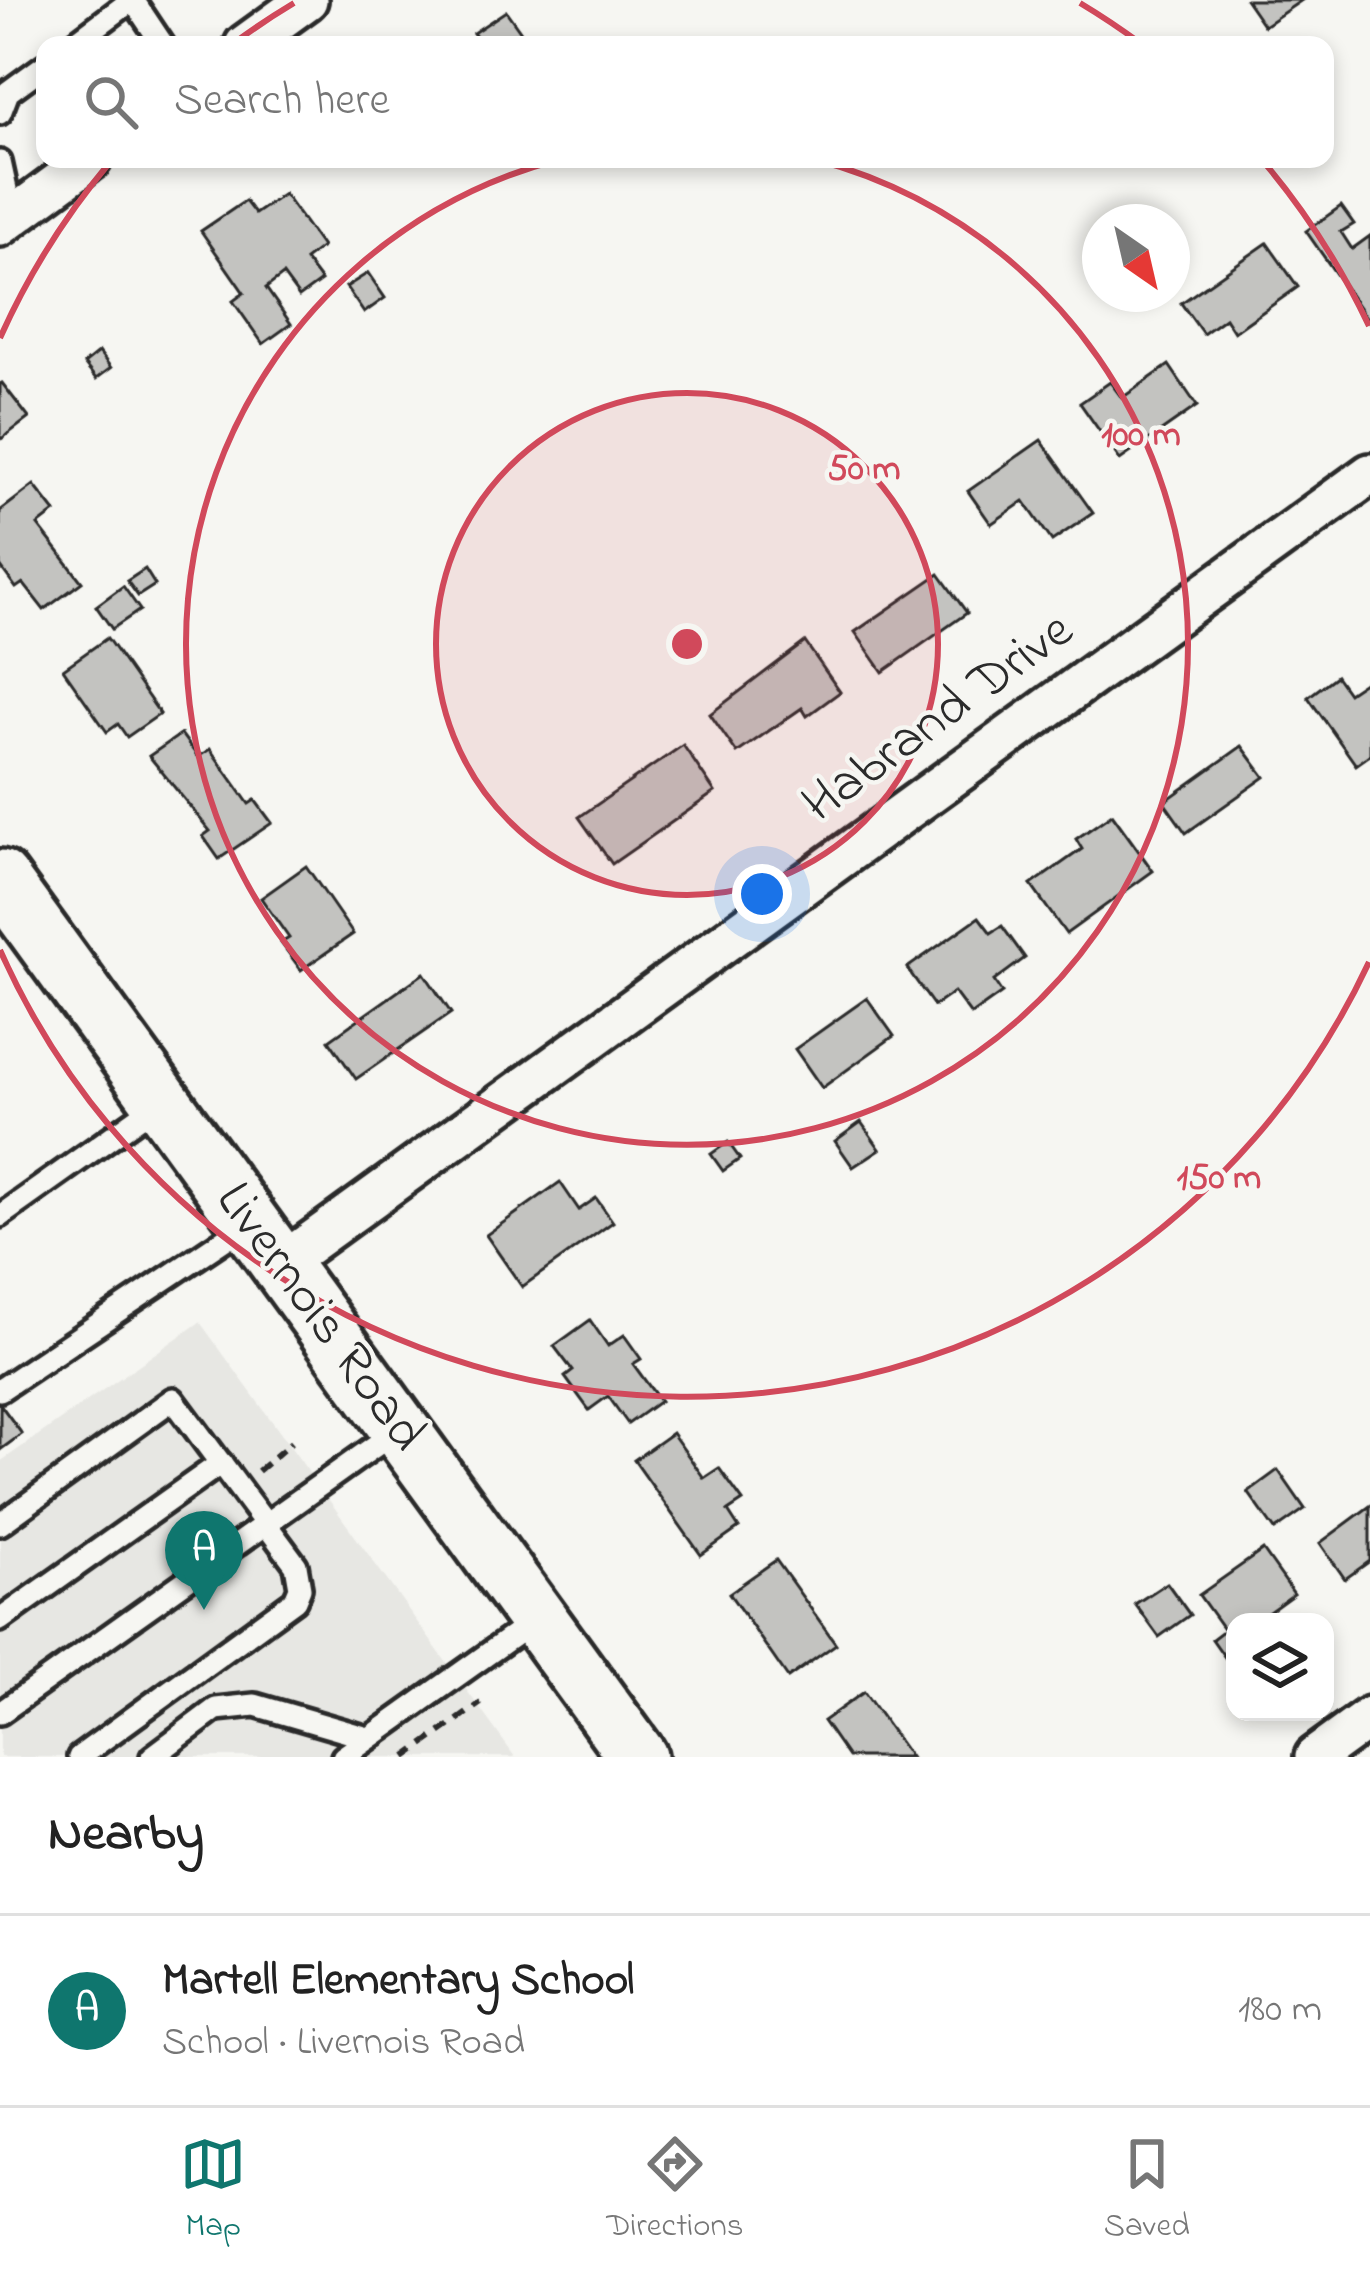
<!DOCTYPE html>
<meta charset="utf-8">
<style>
body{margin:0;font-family:"Indie Flower",sans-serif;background:#f2f2f2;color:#222}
.controls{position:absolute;right:36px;bottom:36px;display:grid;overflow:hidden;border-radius:24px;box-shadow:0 6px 18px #0003}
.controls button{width:108px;height:108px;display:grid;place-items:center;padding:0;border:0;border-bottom:3px solid #e0e0e0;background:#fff;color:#222;font:60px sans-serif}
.compass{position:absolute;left:1082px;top:204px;width:108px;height:108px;border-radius:50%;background:#fff;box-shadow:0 6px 18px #0003;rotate:146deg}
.you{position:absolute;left:762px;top:894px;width:42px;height:42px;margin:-30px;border:9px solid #fff;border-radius:50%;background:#1a73e8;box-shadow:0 0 0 18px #1a73e833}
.badge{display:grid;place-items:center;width:78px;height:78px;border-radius:50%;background:#0f766e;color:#fff;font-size:39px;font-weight:700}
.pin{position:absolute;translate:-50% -99px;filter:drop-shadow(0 3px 6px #0008)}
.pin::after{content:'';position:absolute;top:63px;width:42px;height:36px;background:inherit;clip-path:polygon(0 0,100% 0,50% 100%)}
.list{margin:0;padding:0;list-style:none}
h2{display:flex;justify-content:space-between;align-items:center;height:156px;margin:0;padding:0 48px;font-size:51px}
h2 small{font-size:39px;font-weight:400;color:#767676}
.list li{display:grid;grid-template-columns:78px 1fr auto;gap:36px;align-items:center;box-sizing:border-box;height:192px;padding:0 48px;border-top:3px solid #e0e0e0}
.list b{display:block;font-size:45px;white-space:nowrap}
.list p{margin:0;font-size:39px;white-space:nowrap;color:#767676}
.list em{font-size:39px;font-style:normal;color:#767676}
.icon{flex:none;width:66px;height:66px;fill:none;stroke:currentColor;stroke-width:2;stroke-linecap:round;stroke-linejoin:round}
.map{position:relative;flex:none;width:1370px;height:1757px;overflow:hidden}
.search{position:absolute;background:#fff;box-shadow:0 6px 18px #0003;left:36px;right:36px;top:36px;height:132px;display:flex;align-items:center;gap:30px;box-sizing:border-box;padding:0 42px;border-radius:24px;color:#767676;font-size:45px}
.sheet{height:348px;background:#fff}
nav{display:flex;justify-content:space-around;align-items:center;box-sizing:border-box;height:168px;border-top:3px solid #e0e0e0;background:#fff;font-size:33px;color:#767676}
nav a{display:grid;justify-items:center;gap:6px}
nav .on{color:#0f766e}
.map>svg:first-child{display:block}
.built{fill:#e7e7e3}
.building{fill:#c3c3c0;stroke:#2b2b2b;stroke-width:3}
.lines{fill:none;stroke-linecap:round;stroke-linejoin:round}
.service-casing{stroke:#2b2b2b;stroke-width:30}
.minor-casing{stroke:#2b2b2b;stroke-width:48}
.secondary-casing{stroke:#2b2b2b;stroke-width:66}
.path{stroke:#2b2b2b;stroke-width:6;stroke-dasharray:12 9;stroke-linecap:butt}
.service{stroke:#f6f6f2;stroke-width:21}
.minor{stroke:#f6f6f2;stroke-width:39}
.secondary{stroke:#f6f6f2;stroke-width:57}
.ring{fill:none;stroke:#d1495b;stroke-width:6}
.labels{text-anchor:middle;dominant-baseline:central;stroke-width:9;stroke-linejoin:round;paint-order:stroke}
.street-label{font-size:54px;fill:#2b2b2b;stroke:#f6f6f2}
.centre{fill:#d1495b;stroke:#f6f6f2;stroke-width:6}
.ring-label{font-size:36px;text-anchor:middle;font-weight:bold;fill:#d1495b;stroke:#f6f6f2;stroke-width:9;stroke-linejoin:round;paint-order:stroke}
</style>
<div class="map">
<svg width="1370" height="1757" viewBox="0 0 1370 1757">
<rect width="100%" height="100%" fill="#f6f6f2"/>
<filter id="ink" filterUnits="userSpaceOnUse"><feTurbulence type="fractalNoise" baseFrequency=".00833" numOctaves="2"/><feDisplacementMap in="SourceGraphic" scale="24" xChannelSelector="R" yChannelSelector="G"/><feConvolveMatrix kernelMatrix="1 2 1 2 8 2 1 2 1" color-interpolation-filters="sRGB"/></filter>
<g filter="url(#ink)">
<path class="built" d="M200,1322L515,1757H0V1462Z"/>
<g class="building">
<path d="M1246,0H1302L1264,26Z"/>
<path d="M506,11L530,45H467L477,38L473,33Z"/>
<path d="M284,194L322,247L305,260L321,281L299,297L283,275L266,288L291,324L263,344L233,301L244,293L201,231L245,201L255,214Z"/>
<path d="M1341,206L1354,224L1341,232L1352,249L1370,236V323L1306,231Z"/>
<path d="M1267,243L1298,287L1234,332L1225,318L1203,334L1181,303Z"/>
<path d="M368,273L385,298L364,313L346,287Z"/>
<path d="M99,352L111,368L96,379L84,364Z"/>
<path d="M1169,365L1197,406L1120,460L1080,403L1110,382L1122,398Z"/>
<path d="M2,383L29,418L0,440V384Z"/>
<path d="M1041,440L1093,513L1052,541L1024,501L991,524L968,491Z"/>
<path d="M34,485L55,512L38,525L82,582L44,610L23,583L16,588L0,566V511Z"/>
<path d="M145,569L155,585L138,596L127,581Z"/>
<path d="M939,574L967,613L883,672L855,632Z"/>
<path d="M123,586L140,610L112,629L96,606Z"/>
<path d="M107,638L160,714L127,737L118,724L107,732L63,669Z"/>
<path d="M805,642L840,692L807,716L802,708L737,753L710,714Z"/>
<path d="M1336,676L1348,693L1370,678V755L1356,765L1308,697Z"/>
<path d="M181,734L198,757L210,749L249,804L255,800L272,823L219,859L203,836L210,831L149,756Z"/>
<path d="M683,745L715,792L612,864L579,817Z"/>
<path d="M1242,746L1265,777L1186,833L1164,802Z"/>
<path d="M1112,814L1153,871L1066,934L1031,885L1082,849L1076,839Z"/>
<path d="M306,866L353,934L301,970L281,943L289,938L261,898Z"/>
<path d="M979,917L991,933L1002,926L1025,958L994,981L1002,993L971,1015L954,992L934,1006L907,968Z"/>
<path d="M424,973L451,1013L356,1079L329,1040Z"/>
<path d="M867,998L894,1036L822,1088L795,1049Z"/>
<path d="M861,1122L880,1149L853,1167L835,1141Z"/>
<path d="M728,1142L740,1159L723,1171L711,1154Z"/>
<path d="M560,1182L579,1210L596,1198L613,1222L522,1287L486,1235Z"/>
<path d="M590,1320L608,1346L624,1335L641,1359L633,1364L660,1401L628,1424L608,1396L589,1410L565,1377L573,1371L554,1346Z"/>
<path d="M0,1404L22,1434L0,1450Z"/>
<path d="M672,1433L704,1478L719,1468L743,1501L728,1511L739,1528L701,1555L634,1460Z"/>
<path d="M1278,1470L1305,1509L1275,1530L1248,1492Z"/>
<path d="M1370,1506V1561L1345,1579L1320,1543Z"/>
<path d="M1263,1550L1294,1594L1255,1622H1235L1231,1666L1212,1639L1224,1630L1199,1595Z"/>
<path d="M776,1560L836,1644L788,1678L729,1593Z"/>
<path d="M1167,1583L1190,1615L1159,1637L1135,1604Z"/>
<path d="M864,1692L910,1757H848L823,1721Z"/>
</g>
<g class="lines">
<g class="service-casing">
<g id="service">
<path d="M133,0L163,45"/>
<path d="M72,45L132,0"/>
<path d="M0,113L8,92L45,65"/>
<path d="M0,162L12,217"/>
<path d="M0,1216L162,1101"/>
<path d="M0,1390L249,1223"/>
<path d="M0,1524L173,1399L296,1565L300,1588L295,1600L79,1757"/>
<path d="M0,1620L221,1463"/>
<path d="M0,1713L399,1429"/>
<path d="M152,1757L216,1709L255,1705L368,1738"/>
<path d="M343,1757L537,1619"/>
</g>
</g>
<g class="minor-casing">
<g id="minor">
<path d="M245,45L307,0"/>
<path d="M0,226L91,159"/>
<path d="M281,1264L1370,474"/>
<path d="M1315,1757L1370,1717"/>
</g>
</g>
<g class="secondary-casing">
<path id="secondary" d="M0,879L638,1757"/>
</g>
<g class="path">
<path d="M258,1471L292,1442"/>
<path d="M406,1757L481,1703"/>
</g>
<use href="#service" class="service"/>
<use href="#minor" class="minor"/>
<use href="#secondary" class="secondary"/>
</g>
</g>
<circle cx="687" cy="644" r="251" fill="#d1495b" fill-opacity=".12"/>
<g class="ring">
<circle cx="687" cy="644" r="251"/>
<path d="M817 160A501 501 0 1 1 557 160"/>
<path d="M1369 962A752 752 0 0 1 0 950M0 338A752 752 0 0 1 111 161M234 43A752 752 0 0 1 294 3M1080 3A752 752 0 0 1 1140 43M1263 161A752 752 0 0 1 1369 326"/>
</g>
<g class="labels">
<g class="street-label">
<text transform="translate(939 719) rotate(-36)">Habrand Drive</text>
<text transform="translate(319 1318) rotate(54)">Livernois Road</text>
</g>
</g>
<circle cx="687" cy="644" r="18" class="centre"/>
<g class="ring-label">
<text x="1141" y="445">100 m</text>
<text x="864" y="479">50 m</text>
<text x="1219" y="1188">150 m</text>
</g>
</svg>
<div class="controls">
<button><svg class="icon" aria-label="layers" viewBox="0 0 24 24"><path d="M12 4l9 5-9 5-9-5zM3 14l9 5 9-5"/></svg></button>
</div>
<svg class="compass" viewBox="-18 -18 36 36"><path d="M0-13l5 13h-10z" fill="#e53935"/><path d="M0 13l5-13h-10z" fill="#767676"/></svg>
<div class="you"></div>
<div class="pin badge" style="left:204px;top:1610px">A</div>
<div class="search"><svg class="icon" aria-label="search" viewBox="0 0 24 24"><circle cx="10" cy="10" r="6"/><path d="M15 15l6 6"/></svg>Search here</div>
</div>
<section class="sheet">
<h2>Nearby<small></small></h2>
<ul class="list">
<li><span class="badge">A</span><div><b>Martell Elementary School</b><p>School · Livernois Road</p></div><em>180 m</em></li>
</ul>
</section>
<nav>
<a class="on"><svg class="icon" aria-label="map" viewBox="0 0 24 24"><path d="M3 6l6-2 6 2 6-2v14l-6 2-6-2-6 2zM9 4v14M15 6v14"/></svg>Map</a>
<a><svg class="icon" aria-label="directions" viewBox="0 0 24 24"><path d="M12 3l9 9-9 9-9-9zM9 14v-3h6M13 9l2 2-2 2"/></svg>Directions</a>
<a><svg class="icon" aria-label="saved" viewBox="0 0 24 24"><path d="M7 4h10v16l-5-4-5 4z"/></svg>Saved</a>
</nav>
